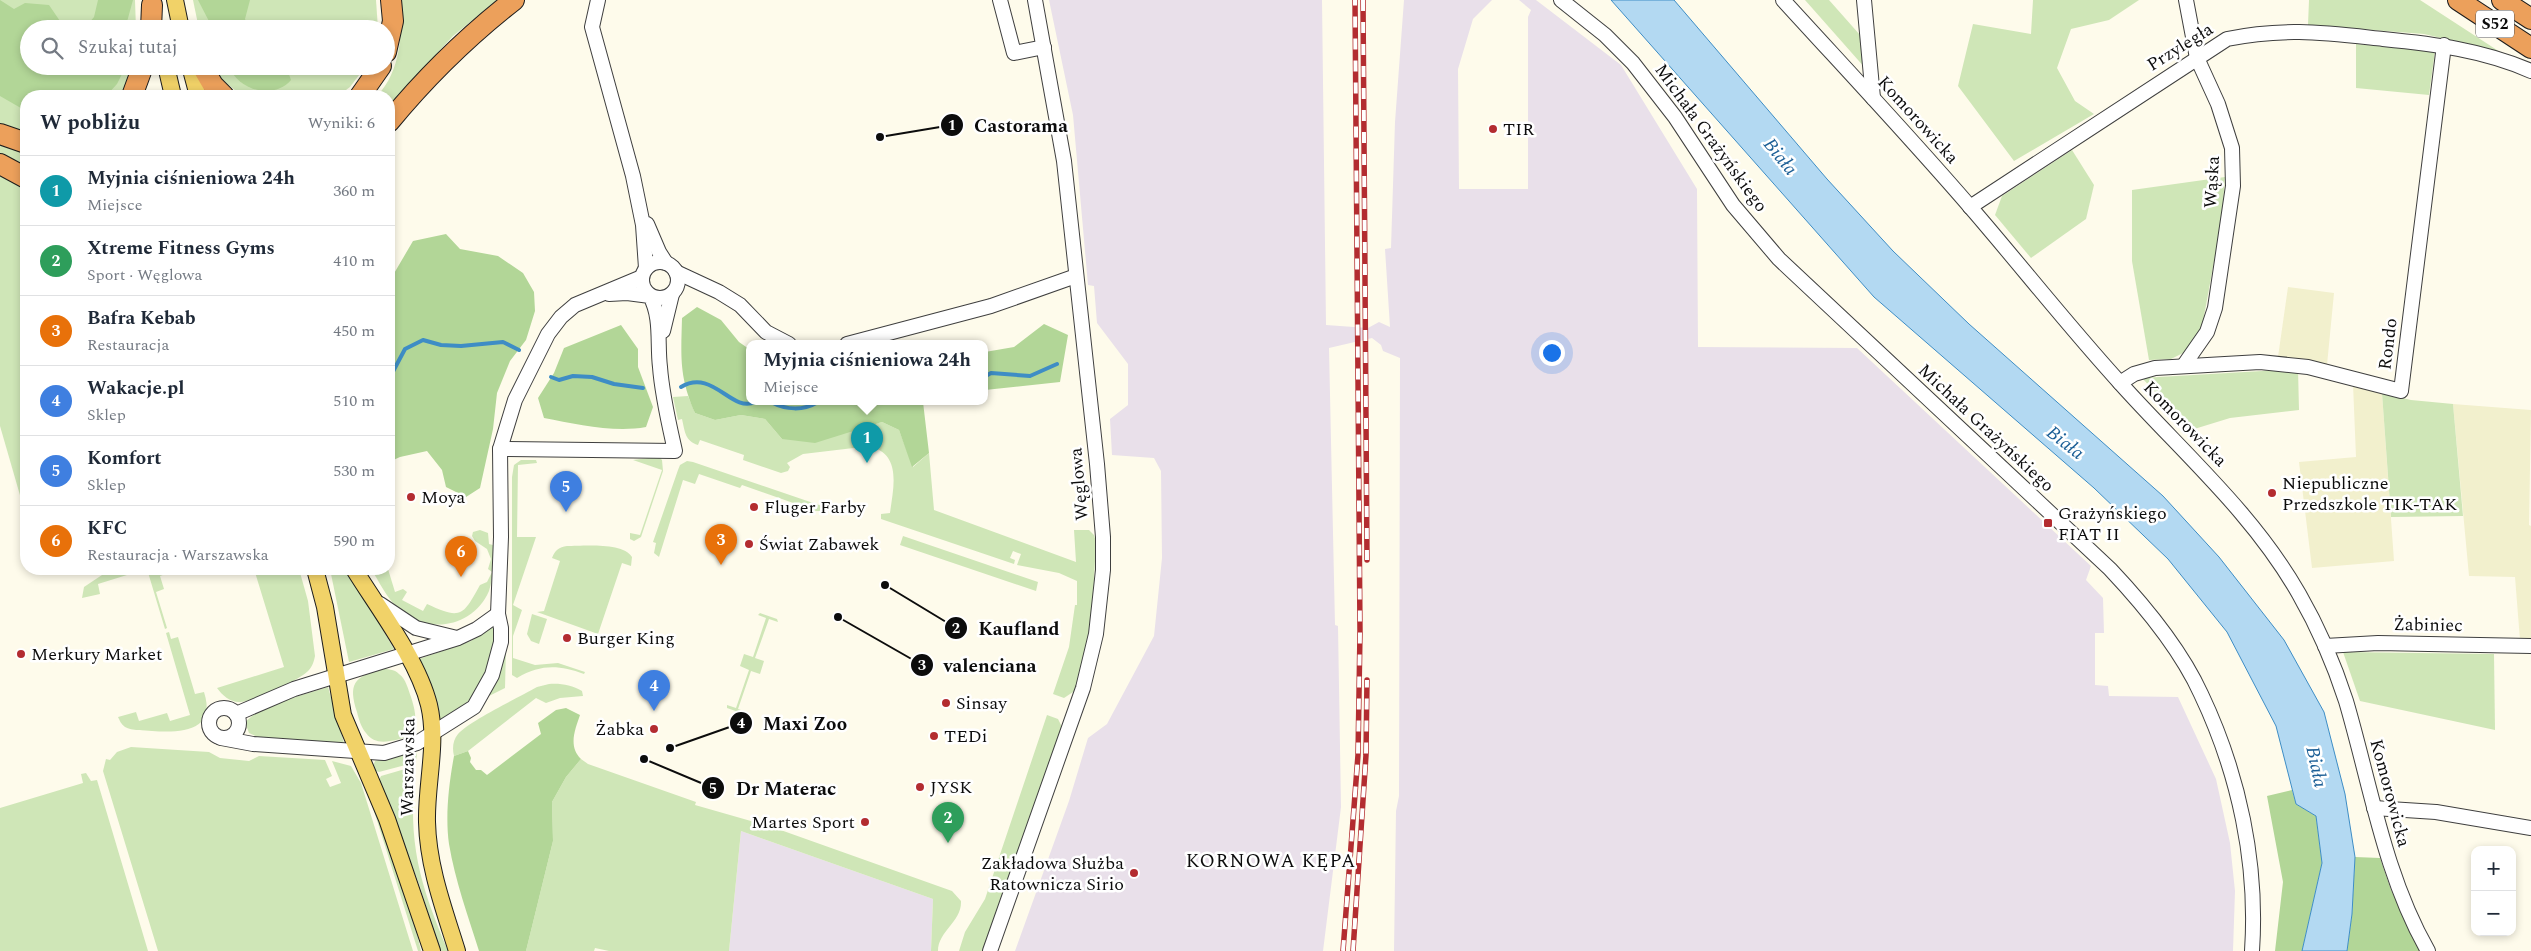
<!DOCTYPE html>
<html lang="pl">
<meta charset="utf-8">
<style>
body{margin:0;font-family:Spectral,serif;background:#f6f6f7;color:#1f2937}
.controls{position:absolute;right:15px;bottom:15px;display:grid;overflow:hidden;border-radius:10px;box-shadow:0 2px 8px #0003}
.controls button{width:45px;height:45px;display:grid;place-items:center;padding:0;border:0;border-bottom:1px solid #e0e1e3;background:#fff;color:#1f2937;font:25px sans-serif}
.you{position:absolute;left:1551px;top:352px;width:18px;height:18px;margin:-12px;border:4px solid #fff;border-radius:50%;background:#1a73e8;box-shadow:0 0 0 8px #1a73e833}
.badge{display:grid;place-items:center;width:32px;height:32px;border-radius:50%;background:#d93025;color:#fff;font-size:16px;font-weight:700}
.pin{position:absolute;translate:-50% -41px;filter:drop-shadow(0 1px 2px #0008)}
.pin::after{content:'';position:absolute;top:26px;width:18px;height:15px;background:inherit;clip-path:polygon(0 0,100% 0,50% 100%)}
.popup{position:absolute;left:746px;top:340px;width:242px;height:65px;box-sizing:border-box;display:grid;place-content:center;border-radius:10px;background:#fff;filter:drop-shadow(0 1px 4px #0005);font-size:16px;white-space:nowrap;color:#747a83}
.popup b{font-size:19px;color:#1f2937}
.popup::after{content:'';position:absolute;left:50%;top:100%;margin-left:-10px;border:10px solid transparent;border-top-color:#fff}
.list{margin:0;padding:0;list-style:none}
h2{display:flex;justify-content:space-between;align-items:center;height:65px;margin:0;padding:0 20px;font-size:21px}
h2 small{font-size:16px;font-weight:400;color:#747a83}
.list li{display:grid;grid-template-columns:32px 1fr auto;gap:15px;align-items:center;box-sizing:border-box;height:70px;padding:0 20px;border-top:1px solid #e0e1e3}
.list b{display:block;font-size:19px;white-space:nowrap}
.list p{margin:0;font-size:16px;white-space:nowrap;color:#747a83}
.list em{font-size:16px;font-style:normal;color:#747a83}
.icon{flex:none;width:28px;height:28px;fill:none;stroke:currentColor;stroke-width:2;stroke-linecap:round;stroke-linejoin:round}
.map{position:relative;flex:none;width:2531px;height:951px;overflow:hidden}
.search{position:absolute;background:#fff;box-shadow:0 2px 8px #0003;left:20px;top:20px;width:375px;height:55px;display:flex;align-items:center;gap:12px;box-sizing:border-box;padding:0 18px;border-radius:28px;color:#747a83;font-size:19px}
.panel{position:absolute;background:#fff;box-shadow:0 2px 8px #0003;left:20px;top:90px;width:375px;height:485px;border-radius:20px}
.map>svg:first-child{display:block}
.industrial{fill:#e9e0ea}
.farmland{fill:#f2f0cd}
.green{fill:#cfe6b7}
.forest{fill:#b2d697}
.water{fill:#b3d9f2;stroke:#3e8dc5}
.lines{fill:none;stroke-linecap:round;stroke-linejoin:round}
.stream{stroke:#3e8dc5;stroke-width:4}
.minor-casing{stroke:#3f3f3f;stroke-width:16}
.major-casing{stroke:#1d1d1d;stroke-width:18}
.highway-casing{stroke:#1d1d1d;stroke-width:22}
.minor{stroke:#fff;stroke-width:14}
.major{stroke:#f1d268;stroke-width:16}
.highway{stroke:#eca05b;stroke-width:20}
.rail-casing{stroke:#b32c30;stroke-width:5.5}
.rail{stroke:#fff;stroke-width:4;stroke-dasharray:11;stroke-linecap:butt}
.poi-dot{fill:#b32c30;stroke:#fff;stroke-width:2}
.labels{text-anchor:middle;dominant-baseline:central;stroke-width:5;stroke-linejoin:round;paint-order:stroke}
.shield{fill:#fff;stroke:#555;stroke-width:1}
.shield-label{font-size:16px;font-weight:bold;fill:#0c0c0c}
.street-label{font-size:18px;fill:#0c0c0c;stroke:#fff}
.poi-label{font-size:18px;fill:#0c0c0c;stroke:#fff;text-anchor:start}
.water-label{font-size:19px;font-style:italic;fill:#1c5f96;stroke:#fff}
.neighbourhood-label{font-size:19px;letter-spacing:1px;fill:#0c0c0c;stroke:#fff}
.leader{fill:none;stroke:#0c0c0c;stroke-width:2}
.callout-dot{fill:#0c0c0c;stroke:#fff;stroke-width:2}
.mark-label{font-size:15px;text-anchor:middle;font-weight:bold;fill:#fff}
.callout-label{font-size:19px;text-anchor:middle;font-weight:bold;fill:#0c0c0c;stroke:#fff;stroke-width:5;stroke-linejoin:round;paint-order:stroke}
</style>
<div class="map">
<svg width="2531" height="951" viewBox="0 0 2531 951">
<rect width="100%" height="100%" fill="#fefbeb"/>
<g class="industrial">
<path d="M1049,0H1322L1326,325L1368,328L1379,322L1390,327L1385,249L1391,248L1395,122L1404,0H1492L1473,19L1458,69L1459,189H1528V17L1531,10L1519,0H1536L1621,65L1697,189L1698,347L1857,348L2091,566L2086,580L2103,598L2104,633H2095V685L2108,686L2109,696L2178,697L2216,779L2230,843L2235,891L2233,951H1394L1396,811L1399,796L1400,358L1383,351L1381,345L1372,338L1329,348L1335,625L1338,626L1341,807L1323,951H1015L1069,801L1088,738L1107,724L1154,636L1162,558L1161,471L1154,458L1112,455L1110,419L1128,405V364L1097,323L1094,286L1088,285L1073,115Z"/>
<path d="M741,831L933,899L931,951H729Z"/>
</g>
<g class="farmland">
<path d="M2288,287L2334,293L2327,365L2278,357Z"/>
<path d="M2353,384L2382,393L2394,561L2312,568L2299,462L2356,457Z"/>
<path d="M2453,404L2531,410L2529,525L2531,526V640H2520L2515,577L2469,576Z"/>
</g>
<g class="green">
<path d="M0,0H135L136,29H29V66H133L124,93L121,96H26V135L0,125Z"/>
<path d="M193,0H376L378,29H199Z"/>
<path d="M399,0H497L453,36L389,105V96H377C401,71 403,33 399,0Z"/>
<path d="M1805,0H1829L1860,35L1862,33L1866,69Z"/>
<path d="M2033,0H2139L2109,20L2071,29L2057,68L2075,101L2094,114L2014,161L1958,86L1973,24L2031,34Z"/>
<path d="M2309,0H2420L2500,52L2424,34L2308,25Z"/>
<path d="M2356,44L2435,51L2429,95L2356,88Z"/>
<path d="M212,66H366L350,87L338,96H242L220,78Z"/>
<path d="M0,142L26,152V170L0,157Z"/>
<path d="M2072,150L2094,185L2086,219L2031,258L1995,215L2002,196Z"/>
<path d="M0,169L26,183V516L0,426Z"/>
<path d="M2225,177L2222,218L2202,327L2187,351L2171,359L2149,360L2132,261V190Z"/>
<path d="M2298,369L2299,410L2230,418L2191,430L2142,378Z"/>
<path d="M2382,393L2411,400L2453,404L2463,516L2391,517Z"/>
<path d="M688,396L695,413L715,420L741,415L765,419L782,439L859,428L882,422L899,430L913,467L929,453L934,510L1076,562L1074,530H1089L1094,535L1096,542L1092,618L1076,690L1064,698L1053,694L1069,647L1075,605H1077V581L1059,573L1017,565L1021,554L1013,551L1010,558L1015,560L1014,564L881,519V514L890,513C893,489 902,456 872,447V444L866,442L862,447L803,454L787,463L790,467L788,471L781,473L743,460L744,455L700,440L698,445C685,441 685,432 682,419L678,420L673,397Z"/>
<path d="M649,456L659,457L662,460L663,471L641,537L634,541L630,539V533L640,535L662,470L633,460L648,458Z"/>
<path d="M521,460H536L537,463L518,465L517,537H536L513,605L522,610L513,636V658L535,665L558,663L585,672L584,674C559,665 541,664 517,678L512,675V477L514,465Z"/>
<path d="M687,461L693,462L822,506L820,511H816L742,485L740,488L699,474L695,484L683,480L659,557L654,553L656,543L653,542L678,470L680,465Z"/>
<path d="M480,530L488,533L489,544L493,545C493,560 494,576 489,591C473,628 425,636 397,607C386,597 379,581 371,569H388L395,592L403,589L407,592L402,600L423,611L427,604C461,620 463,616 480,585L487,582L492,572L488,569L491,559L487,549L475,541L472,536L473,532Z"/>
<path d="M903,536L1038,582L1036,591L900,545Z"/>
<path d="M567,546C583,546 623,542 632,557L631,566L622,563L598,634L537,612L544,611L560,561L552,558C555,550 559,547 567,546Z"/>
<path d="M111,569H125L127,575L98,584L100,594L82,598L84,587Z"/>
<path d="M147,569H167L168,573L160,576L164,589L156,592L167,628L165,629Z"/>
<path d="M254,569H299L308,601L315,656C314,661 313,665 309,670C300,680 253,702 239,702C230,702 222,695 217,688L284,667Z"/>
<path d="M330,569H347L394,649L349,662Z"/>
<path d="M760,613L777,619L778,622L769,619L755,658L764,661L760,674L751,671L738,709L747,712L744,714L727,708V705L736,708L749,670L740,666L744,654L753,657L766,618L758,615Z"/>
<path d="M532,614L547,619L539,644L531,641L527,634Z"/>
<path d="M492,625H496C495,635 496,647 493,657C487,681 464,713 440,721L419,659L471,641Z"/>
<path d="M169,632L171,639L178,637L195,694L204,692C217,732 180,733 152,731C144,730 132,731 125,727C121,724 120,721 118,717L136,712L139,721L167,713L170,721L190,715L166,633Z"/>
<path d="M506,647L505,688L489,696L488,693Z"/>
<path d="M2343,652L2494,654L2495,730L2360,701Z"/>
<path d="M381,669C388,669 394,669 399,674C406,679 408,689 411,697C419,721 418,738 390,741C380,743 372,741 366,733C361,727 359,720 357,712C348,684 354,677 381,669Z"/>
<path d="M549,684C560,683 572,685 582,691L583,696L560,698L546,703L536,698L468,751L454,756C452,748 453,740 458,734C471,720 518,698 537,687Z"/>
<path d="M328,687L344,743L260,738L249,733L245,722L258,711L276,703Z"/>
<path d="M1047,715L1058,719L1062,727L1061,734L982,951H959L965,932L985,899Z"/>
<path d="M131,747L209,752L220,758L249,761L259,756L325,760L332,776L326,779L330,787L341,783L332,761L351,766L361,783L413,951H158L103,771L106,759L110,760L117,752Z"/>
<path d="M413,751L417,754L416,760L413,763L379,772L376,771L373,766L375,761Z"/>
<path d="M581,759L588,764L696,802L695,805L775,828L952,891L961,901C962,922 938,931 938,951H931L933,899L741,831L729,951H609L595,948L594,951H526L553,841L552,802L566,777Z"/>
<path d="M412,767L415,768C408,845 419,882 448,951H440L419,884L379,780L381,776Z"/>
<path d="M86,773L91,781L97,780L148,951H0V808L83,783L81,774Z"/>
<path d="M369,795C389,846 410,896 421,951H418Z"/>
</g>
<g class="forest">
<path d="M0,0L14,9L25,3L49,5L62,24L81,29H29V66H126L117,84L106,96H26V111L0,96Z"/>
<path d="M98,0H133L125,29H84L94,17Z"/>
<path d="M198,0H250L245,19L250,29H213Z"/>
<path d="M229,66H286L291,80C274,100 238,91 229,66Z"/>
<path d="M446,234L460,249L498,256L523,273L534,292L535,311L526,340L510,361L497,393L493,429L480,488L466,497L446,487L442,470L427,451L400,457L389,462V282L413,241Z"/>
<path d="M697,307L721,320L739,342L749,349L750,402H923L929,453L912,467L899,430L882,422L815,443L782,439L765,419L741,415L715,420L695,413C679,376 681,357 682,318Z"/>
<path d="M1044,324L1068,335L1060,382L985,390V352L1014,347Z"/>
<path d="M621,325L638,349V367L653,407L646,427C614,433 576,424 544,418L538,398L554,373L564,348Z"/>
<path d="M566,708L580,715C575,730 568,746 581,759L566,777L552,802L553,841L526,951H479C468,916 455,880 449,844C445,816 449,783 454,756L468,751L471,758L470,762L476,770H481L487,775L541,734L538,723L556,710Z"/>
<path d="M2292,790L2296,804L2316,816L2322,863L2302,951H2275L2283,882L2267,796Z"/>
<path d="M2355,857L2380,858L2391,890L2421,951H2347L2352,914Z"/>
</g>
<path class="water" d="M1611,0H1674L1827,179L1893,251L1969,324L2163,496L2219,557L2284,640L2324,712L2345,794L2355,857L2352,914L2347,951H2302L2322,863L2316,816L2296,804L2276,726L2227,632L2168,559L2094,488L1874,297Z"/>
<g class="lines">
<g class="stream">
<path d="M551,377L559,380L573,376L592,377L614,384L643,388"/>
<path d="M984,377L991,373L1030,376L1057,364"/>
<path d="M389,379L405,349L423,340L441,345L461,346L503,342L519,350"/>
<path d="M681,387C713,368 731,413 755,402"/>
<path d="M771,402C786,410 803,411 818,402"/>
</g>
<g class="minor-casing">
<g id="minor">
<path d="M598,0L592,27L633,176L643,225L646,268"/>
<path d="M1000,0L1014,53L1044,47"/>
<path d="M1561,0L1605,35L1633,63L1675,117L1733,205L1779,259L2110,569C2143,604 2181,650 2201,694C2239,774 2258,863 2252,951"/>
<path d="M1783,0C1846,69 1911,138 1972,209C2022,267 2069,327 2121,384C2182,452 2253,513 2299,594C2318,627 2334,664 2346,701C2371,786 2384,874 2428,951"/>
<path d="M1864,0L1873,98"/>
<path d="M1970,207L2227,39C2284,27 2326,33 2383,39C2434,44 2483,50 2531,71"/>
<path d="M647,224L659,252L666,263"/>
<circle cx="660" cy="280" r="18"/>
<path d="M676,272L719,292L740,305L766,332L789,344"/>
<path d="M663,331L672,294"/>
<path d="M847,344L991,306L1076,276"/>
<path d="M2184,365L2207,332L2215,308L2233,186L2232,148L2218,104L2197,58L2186,0"/>
<path d="M2120,383L2134,374L2155,368L2260,362L2308,367L2401,391L2444,45"/>
<path d="M500,449L675,451C669,424 662,395 660,367C657,343 662,318 650,296L627,293L609,294"/>
<path d="M380,604L416,628L457,638"/>
<path d="M2325,646L2378,643L2531,646"/>
<circle cx="224" cy="723" r="15"/>
<path d="M236,714L294,689L458,638L477,629L498,614"/>
<path d="M221,738L253,744L384,753L417,743L474,707L492,675L501,642V628L498,614L501,537L500,449L515,400L548,334L561,317L575,305L642,277"/>
<path d="M2374,808L2436,812L2531,828"/>
<path d="M990,951L1083,688L1096,634L1103,570V537L1097,464L1064,161L1035,0"/>
</g>
</g>
<g class="major-casing">
<g id="major">
<path d="M175,0L181,29"/>
<path d="M166,66L173,96"/>
<path d="M190,66L198,96"/>
<path d="M315,569L325,607L343,715L387,819L432,951"/>
<path d="M354,569C378,608 418,660 429,705C438,743 426,784 427,822C428,867 444,909 457,951"/>
</g>
</g>
<g class="highway-casing">
<g id="highway">
<path d="M2458,0L2531,48"/>
<path d="M2502,0L2531,19"/>
<path d="M151,29L152,5"/>
<path d="M386,52L393,21L391,0"/>
<path d="M202,66L213,85L224,96"/>
<path d="M132,96L143,66"/>
<path d="M360,96L381,66"/>
<path d="M389,122C426,77 468,36 514,0"/>
<path d="M0,134L26,143"/>
<path d="M0,164L26,178"/>
</g>
</g>
<use href="#minor" class="minor"/>
<use href="#major" class="major"/>
<use href="#highway" class="highway"/>
<g class="rail-casing">
<g id="rail">
<path d="M1363,0L1367,560"/>
<path d="M1343,951L1358,755L1360,632L1355,0"/>
<path d="M1353,951L1366,755L1367,680"/>
</g>
</g>
<use href="#rail" class="rail"/>
</g>
<g class="poi-dot">
<circle cx="1493" cy="129" r="5"/>
<circle cx="2272" cy="493" r="5"/>
<circle cx="411" cy="497" r="5"/>
<circle cx="754" cy="507" r="5"/>
<rect x="2043" y="518" width="10" height="10" rx="2.5"/>
<circle cx="749" cy="544" r="5"/>
<circle cx="567" cy="638" r="5"/>
<circle cx="21" cy="654" r="5"/>
<circle cx="946" cy="703" r="5"/>
<circle cx="654" cy="729" r="5"/>
<circle cx="934" cy="736" r="5"/>
<circle cx="920" cy="787" r="5"/>
<circle cx="865" cy="822" r="5"/>
<circle cx="1134" cy="873" r="5"/>
</g>
<g class="labels">
<rect class="shield" x="2476" y="10.5" width="38" height="27" rx="4"/>
<g class="shield-label">
<text x="2495" y="24">S52</text>
</g>
<g class="street-label">
<text transform="translate(2180 47) rotate(-32)">Przyległa</text>
<text transform="translate(1918 120) rotate(48)">Komorowicka</text>
<text transform="translate(1711 138) rotate(54)">Michała Grażyńskiego</text>
<text transform="translate(2212 182) rotate(-87)">Wąska</text>
<text transform="translate(2388 344) rotate(-83)">Rondo</text>
<text transform="translate(2185 424) rotate(46)">Komorowicka</text>
<text transform="translate(1986 428) rotate(43)">Michała Grażyńskiego</text>
<text transform="translate(1079 484) rotate(-95)">Węglowa</text>
<text transform="translate(2428 625) rotate(1)">Żabiniec</text>
<text transform="translate(408 767) rotate(-89)">Warszawska</text>
<text transform="translate(2390 793) rotate(75)">Komorowicka</text>
</g>
<g class="poi-label">
<text x="1503" y="129">TIR</text>
<text x="2282" y="483">Niepubliczne<tspan x="2282" dy="21">Przedszkole TIK-TAK</tspan></text>
<text x="421" y="497">Moya</text>
<text x="764" y="507">Fluger Farby</text>
<text x="2058" y="513">Grażyńskiego<tspan x="2058" dy="21">FIAT II</tspan></text>
<text x="759" y="544">Świat Zabawek</text>
<text x="577" y="638">Burger King</text>
<text x="31" y="654">Merkury Market</text>
<text x="956" y="703">Sinsay</text>
<text x="644" y="729" text-anchor="end">Żabka</text>
<text x="944" y="736">TEDi</text>
<text x="930" y="787">JYSK</text>
<text x="855" y="822" text-anchor="end">Martes Sport</text>
<text x="1124" y="863" text-anchor="end">Zakładowa Służba<tspan x="1124" dy="21">Ratownicza Sirio</tspan></text>
</g>
<g class="water-label">
<text transform="translate(1780 157) rotate(51)">Biała</text>
<text transform="translate(2065 443) rotate(38)">Biała</text>
<text transform="translate(2316 767) rotate(78)">Biała</text>
</g>
<g class="neighbourhood-label">
<text x="1271" y="861">KORNOWA KĘPA</text>
</g>
</g>
<path class="leader" d="M880 137L952 125M885 585L956 628M838 617L922 665M670 748L741 723M644 759L713 788"/>
<g class="callout-dot">
<circle cx="880" cy="137" r="5"/>
<circle cx="885" cy="585" r="5"/>
<circle cx="838" cy="617" r="5"/>
<circle cx="670" cy="748" r="5"/>
<circle cx="644" cy="759" r="5"/>
<circle cx="952" cy="125" r="12"/>
<circle cx="956" cy="628" r="12"/>
<circle cx="922" cy="665" r="12"/>
<circle cx="741" cy="723" r="12"/>
<circle cx="713" cy="788" r="12"/>
</g>
<g class="mark-label">
<text x="952" y="130">1</text>
<text x="956" y="633">2</text>
<text x="922" y="670">3</text>
<text x="741" y="728">4</text>
<text x="713" y="793">5</text>
</g>
<g class="callout-label">
<text x="1021" y="132">Castorama</text>
<text x="1019" y="635">Kaufland</text>
<text x="990" y="672">valenciana</text>
<text x="805" y="730">Maxi Zoo</text>
<text x="786" y="795">Dr Materac</text>
</g>
</svg>
<div class="controls">
<button>+</button>
<button>−</button>
</div>
<div class="you"></div>
<div class="pin badge" style="left:867px;top:463px;background:#0f9aa8">1</div>
<div class="popup"><b>Myjnia ciśnieniowa 24h</b>Miejsce</div>
<div class="pin badge" style="left:948px;top:843px;background:#2e9e5b">2</div>
<div class="pin badge" style="left:721px;top:565px;background:#e8710a">3</div>
<div class="pin badge" style="left:654px;top:711px;background:#3f7fe0">4</div>
<div class="pin badge" style="left:566px;top:512px;background:#3f7fe0">5</div>
<div class="pin badge" style="left:461px;top:577px;background:#e8710a">6</div>
<div class="search"><svg class="icon" aria-label="search" viewBox="0 0 24 24"><circle cx="10" cy="10" r="6"/><path d="M15 15l6 6"/></svg>Szukaj tutaj</div>
<section class="panel">
<h2>W pobliżu<small>Wyniki: 6</small></h2>
<ul class="list">
<li><span class="badge" style="background:#0f9aa8">1</span><div><b>Myjnia ciśnieniowa 24h</b><p>Miejsce</p></div><em>360 m</em></li>
<li><span class="badge" style="background:#2e9e5b">2</span><div><b>Xtreme Fitness Gyms</b><p>Sport · Węglowa</p></div><em>410 m</em></li>
<li><span class="badge" style="background:#e8710a">3</span><div><b>Bafra Kebab</b><p>Restauracja</p></div><em>450 m</em></li>
<li><span class="badge" style="background:#3f7fe0">4</span><div><b>Wakacje.pl</b><p>Sklep</p></div><em>510 m</em></li>
<li><span class="badge" style="background:#3f7fe0">5</span><div><b>Komfort</b><p>Sklep</p></div><em>530 m</em></li>
<li><span class="badge" style="background:#e8710a">6</span><div><b>KFC</b><p>Restauracja · Warszawska</p></div><em>590 m</em></li>
</ul>
</section>
</div>
